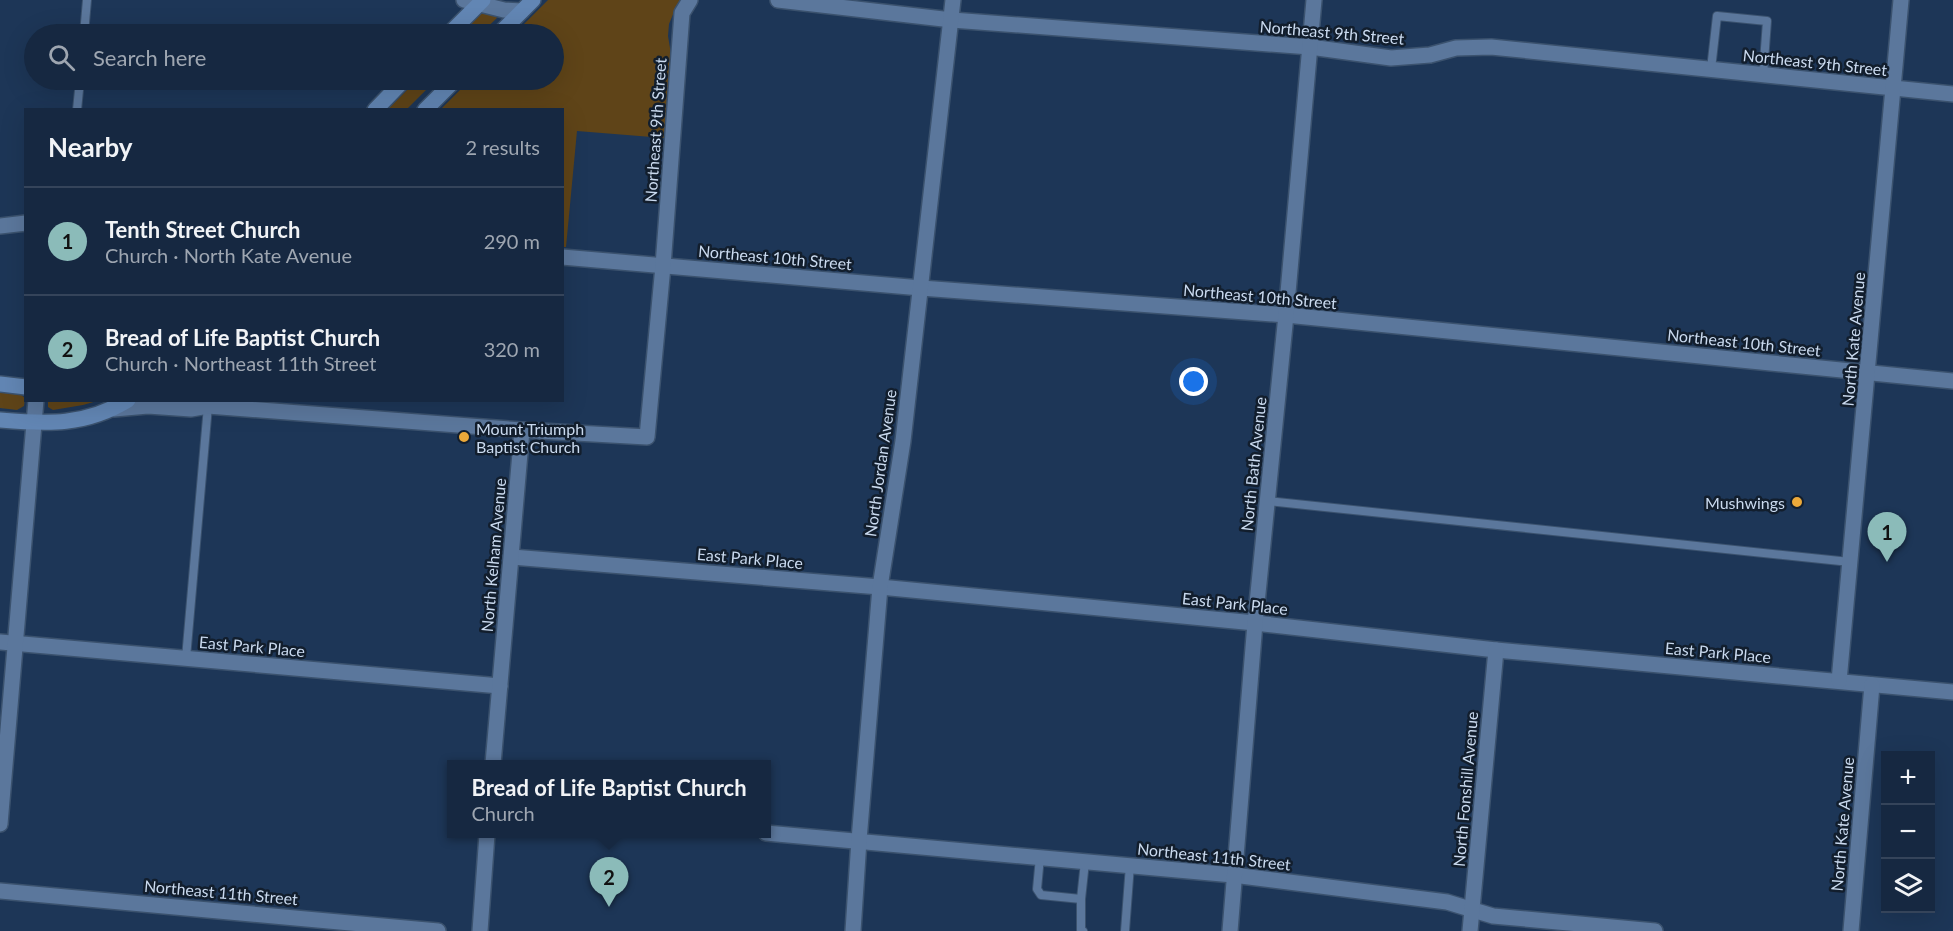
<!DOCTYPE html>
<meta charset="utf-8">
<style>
body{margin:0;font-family:Lato,sans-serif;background:#1f3048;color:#f1f3f6}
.controls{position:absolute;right:18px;bottom:18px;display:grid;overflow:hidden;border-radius:0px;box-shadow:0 6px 24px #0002}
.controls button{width:54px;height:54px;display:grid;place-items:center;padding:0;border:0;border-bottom:2px solid #35445a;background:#162841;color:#f1f3f6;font:30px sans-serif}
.you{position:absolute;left:1194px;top:382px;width:21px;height:21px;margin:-15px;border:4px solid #fff;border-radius:50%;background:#1a73e8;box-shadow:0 0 0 9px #1a73e833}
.badge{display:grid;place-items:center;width:39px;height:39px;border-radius:50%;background:#8bbbb9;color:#111;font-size:20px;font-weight:700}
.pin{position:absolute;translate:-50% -50px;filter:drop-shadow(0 2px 3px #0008)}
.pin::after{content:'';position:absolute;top:32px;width:21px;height:18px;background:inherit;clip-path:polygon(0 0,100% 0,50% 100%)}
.popup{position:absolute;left:447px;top:760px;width:324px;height:78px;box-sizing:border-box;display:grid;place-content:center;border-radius:0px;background:#162841;filter:drop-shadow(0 2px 4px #0005);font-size:20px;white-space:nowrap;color:#9ea6b1}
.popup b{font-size:22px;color:#f1f3f6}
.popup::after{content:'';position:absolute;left:50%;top:100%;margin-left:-12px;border:12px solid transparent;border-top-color:#162841}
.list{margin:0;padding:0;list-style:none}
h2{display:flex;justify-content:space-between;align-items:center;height:78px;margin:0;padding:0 24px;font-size:26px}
h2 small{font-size:20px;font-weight:400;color:#9ea6b1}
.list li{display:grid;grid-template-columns:39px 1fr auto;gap:18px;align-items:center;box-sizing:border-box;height:108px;padding:0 24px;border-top:2px solid #35445a}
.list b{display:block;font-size:22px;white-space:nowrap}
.list p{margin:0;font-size:20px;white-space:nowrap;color:#9ea6b1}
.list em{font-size:20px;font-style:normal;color:#9ea6b1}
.icon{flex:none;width:33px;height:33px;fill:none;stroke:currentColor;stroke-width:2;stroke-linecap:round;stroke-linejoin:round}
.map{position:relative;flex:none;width:1953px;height:931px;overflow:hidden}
.search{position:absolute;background:#162841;box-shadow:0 6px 24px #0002;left:24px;top:24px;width:540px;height:66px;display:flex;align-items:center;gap:15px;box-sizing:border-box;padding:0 21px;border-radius:33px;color:#9ea6b1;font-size:22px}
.panel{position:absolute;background:#162841;box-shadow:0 6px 24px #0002;left:24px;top:108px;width:540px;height:294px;border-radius:0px}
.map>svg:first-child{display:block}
.green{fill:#5f4418}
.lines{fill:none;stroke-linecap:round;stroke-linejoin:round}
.service-casing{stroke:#3b526e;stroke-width:10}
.minor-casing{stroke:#3b526e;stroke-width:18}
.secondary-casing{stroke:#3b526e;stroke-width:18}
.service{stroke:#5b779c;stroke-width:8}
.minor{stroke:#5b779c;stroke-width:15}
.secondary{stroke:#6286b4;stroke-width:15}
.poi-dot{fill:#eca93a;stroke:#121e2d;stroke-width:2}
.labels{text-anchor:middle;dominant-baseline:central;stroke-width:5;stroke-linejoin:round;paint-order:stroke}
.street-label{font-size:16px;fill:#cadaef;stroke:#121e2d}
.poi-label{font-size:16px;fill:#cadaef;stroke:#121e2d;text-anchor:start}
</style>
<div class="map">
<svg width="1953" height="931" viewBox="0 0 1953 931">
<rect width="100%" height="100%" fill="#1d3657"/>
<g class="green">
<path d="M548,0H682L674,12L669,24L668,36L672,60L664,138L577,131L566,247H562V110H440L470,80H554V34H514Z"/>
<path d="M486,12L494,13L497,18L480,34H461L481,14Z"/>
<path d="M417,80H436L407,109H388Z"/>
<path d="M0,392L20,394L25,398L24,406L17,410L0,408Z"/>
<path d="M48,401V400L97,401L83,405L53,410L48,407Z"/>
</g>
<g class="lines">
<g class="service-casing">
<g id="service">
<path d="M84,34L87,0"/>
<path d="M1711,69L1717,16L1767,21L1763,75"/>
<path d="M77,110L80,80"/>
<path d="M1267,501L1850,562"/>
<path d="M186,658L208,406"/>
<path d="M1040,857L1037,889L1041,895L1081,899"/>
<path d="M1083,931L1081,930V899L1085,862"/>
<path d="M1125,931L1130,865"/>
</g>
</g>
<g class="minor-casing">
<g id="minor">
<path d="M464,0L504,10L522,11"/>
<path d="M778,0L952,20L1310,47L1391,58L1430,55L1456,48L1491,47L1953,94"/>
<path d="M0,226L26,223"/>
<path d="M562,257L921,288L1286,315L1953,381"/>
<path d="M114,409L148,406L191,409L208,406L522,430"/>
<path d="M512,557L880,587L1255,623L1496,650L1953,692"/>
<path d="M0,642L500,686"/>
<path d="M1839,681L1901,0"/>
<path d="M493,764L522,430L647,437L663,266L682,13L690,0"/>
<path d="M0,824L36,400"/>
<path d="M766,833L1233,875L1447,902L1493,916L1655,931"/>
<path d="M0,891L438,931"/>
<path d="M480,931L487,834"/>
<path d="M853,931L859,840L880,587L903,441L953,0"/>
<path d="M1230,931L1255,623L1286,315L1314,0"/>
<path d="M1470,931L1496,650"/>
<path d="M1851,931L1872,685"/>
</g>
</g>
<g class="secondary-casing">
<g id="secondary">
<path d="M449,34L483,0"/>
<path d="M499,34L533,0"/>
<path d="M375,110L404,80"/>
<path d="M425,110L455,80"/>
<path d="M0,384L26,387"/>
<path d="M0,420C48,424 85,426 128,400"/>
</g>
</g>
<use href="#service" class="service"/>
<use href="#minor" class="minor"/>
<use href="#secondary" class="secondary"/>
</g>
<g class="poi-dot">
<circle cx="464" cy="437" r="6"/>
<circle cx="1797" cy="502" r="6"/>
</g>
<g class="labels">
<g class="street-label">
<text transform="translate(1332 32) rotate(5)">Northeast 9th Street</text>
<text transform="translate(1815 62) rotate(6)">Northeast 9th Street</text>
<text transform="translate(655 130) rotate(-86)">Northeast 9th Street</text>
<text transform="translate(775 257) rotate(5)">Northeast 10th Street</text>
<text transform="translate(1260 296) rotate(5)">Northeast 10th Street</text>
<text transform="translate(1853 339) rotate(-85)">North Kate Avenue</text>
<text transform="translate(1744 342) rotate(6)">Northeast 10th Street</text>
<text transform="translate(880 463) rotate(-82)">North Jordan Avenue</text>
<text transform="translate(1253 464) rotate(-84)">North Bath Avenue</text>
<text transform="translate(493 555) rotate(-85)">North Kelham Avenue</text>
<text transform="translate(750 558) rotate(5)">East Park Place</text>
<text transform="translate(1235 603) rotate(6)">East Park Place</text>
<text transform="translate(252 646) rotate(5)">East Park Place</text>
<text transform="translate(1718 652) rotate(5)">East Park Place</text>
<text transform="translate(1465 789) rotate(-85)">North Fonshill Avenue</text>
<text transform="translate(1842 824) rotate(-85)">North Kate Avenue</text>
<text transform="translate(1214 856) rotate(6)">Northeast 11th Street</text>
<text transform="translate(221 892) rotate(5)">Northeast 11th Street</text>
</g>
<g class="poi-label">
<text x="476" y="428">Mount Triumph<tspan x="476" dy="18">Baptist Church</tspan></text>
<text x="1785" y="502" text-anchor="end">Mushwings</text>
</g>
</g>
</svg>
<div class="controls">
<button>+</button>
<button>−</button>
<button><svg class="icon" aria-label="layers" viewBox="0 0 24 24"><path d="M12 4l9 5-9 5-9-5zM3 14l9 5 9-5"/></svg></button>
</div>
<div class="you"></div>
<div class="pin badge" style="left:1887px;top:562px">1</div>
<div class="pin badge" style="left:609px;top:907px">2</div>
<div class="popup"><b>Bread of Life Baptist Church</b>Church</div>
<div class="search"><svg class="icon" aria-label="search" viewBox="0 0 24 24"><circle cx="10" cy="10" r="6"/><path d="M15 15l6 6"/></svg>Search here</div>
<section class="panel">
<h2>Nearby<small>2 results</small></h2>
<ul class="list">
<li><span class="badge">1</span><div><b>Tenth Street Church</b><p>Church · North Kate Avenue</p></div><em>290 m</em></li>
<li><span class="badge">2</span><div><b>Bread of Life Baptist Church</b><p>Church · Northeast 11th Street</p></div><em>320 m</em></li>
</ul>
</section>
</div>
